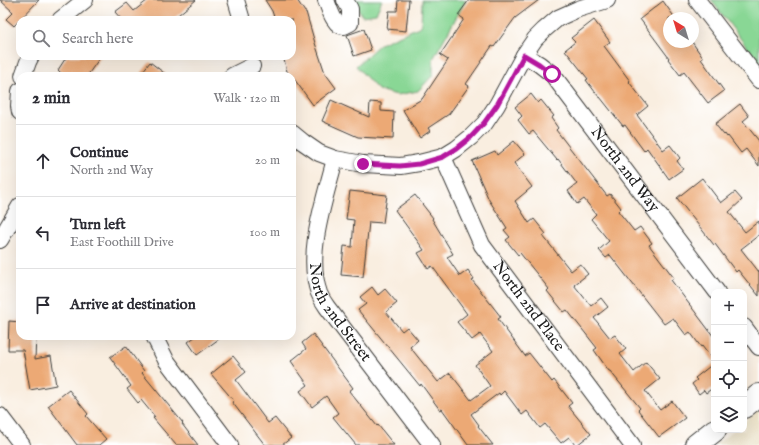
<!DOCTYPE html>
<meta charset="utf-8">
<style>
body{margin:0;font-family:"IM FELL English",serif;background:#f7f7f7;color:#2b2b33}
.controls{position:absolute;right:12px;bottom:12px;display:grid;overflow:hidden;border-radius:8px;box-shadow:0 4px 16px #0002}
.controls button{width:36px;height:36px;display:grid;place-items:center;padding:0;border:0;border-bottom:1px solid #e1e1e2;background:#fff;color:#2b2b33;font:20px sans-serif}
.compass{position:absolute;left:663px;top:12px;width:36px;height:36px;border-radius:50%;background:#fff;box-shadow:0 4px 16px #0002;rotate:322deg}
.stop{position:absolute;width:12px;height:12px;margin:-9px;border:3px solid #b5179e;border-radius:50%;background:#fff}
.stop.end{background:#b5179e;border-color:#fff;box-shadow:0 1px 4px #0008}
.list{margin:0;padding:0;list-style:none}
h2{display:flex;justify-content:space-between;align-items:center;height:52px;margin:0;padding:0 16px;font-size:17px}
h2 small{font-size:13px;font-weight:400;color:#7c7c81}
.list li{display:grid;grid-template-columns:26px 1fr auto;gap:12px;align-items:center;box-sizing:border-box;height:72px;padding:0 16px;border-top:1px solid #e1e1e2}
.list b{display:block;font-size:15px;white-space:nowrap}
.list p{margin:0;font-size:13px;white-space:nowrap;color:#7c7c81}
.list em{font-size:13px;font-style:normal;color:#7c7c81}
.icon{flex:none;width:22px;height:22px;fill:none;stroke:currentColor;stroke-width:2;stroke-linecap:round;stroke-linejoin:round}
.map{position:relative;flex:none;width:759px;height:445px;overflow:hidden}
.search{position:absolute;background:#fff;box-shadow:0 4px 16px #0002;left:16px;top:16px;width:280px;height:44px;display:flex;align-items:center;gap:10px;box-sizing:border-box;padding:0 14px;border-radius:12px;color:#7c7c81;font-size:15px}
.panel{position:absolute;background:#fff;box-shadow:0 4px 16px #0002;left:16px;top:72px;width:280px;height:268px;border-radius:12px}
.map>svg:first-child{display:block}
.built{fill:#e6daba}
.green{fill:#89d795;stroke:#527a58}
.building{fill:#eca974}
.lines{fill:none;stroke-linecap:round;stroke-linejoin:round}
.street-casing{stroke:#3d3c39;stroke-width:18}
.secondary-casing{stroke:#3d3c39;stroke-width:24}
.street{stroke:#fff;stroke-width:16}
.secondary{stroke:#fff;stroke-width:22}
.route{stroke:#b5179e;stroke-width:5}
.labels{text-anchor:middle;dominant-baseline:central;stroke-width:4;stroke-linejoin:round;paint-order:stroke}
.street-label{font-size:16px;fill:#1c1c1c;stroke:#fff}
</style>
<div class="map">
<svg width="759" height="445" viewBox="0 0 759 445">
<rect width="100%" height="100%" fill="#fff"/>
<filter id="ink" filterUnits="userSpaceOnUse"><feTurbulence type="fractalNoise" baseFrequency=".025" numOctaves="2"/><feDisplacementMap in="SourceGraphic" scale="8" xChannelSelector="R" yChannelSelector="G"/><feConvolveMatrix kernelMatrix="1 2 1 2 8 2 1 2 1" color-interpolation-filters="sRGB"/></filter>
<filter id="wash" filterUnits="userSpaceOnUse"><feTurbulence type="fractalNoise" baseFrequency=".012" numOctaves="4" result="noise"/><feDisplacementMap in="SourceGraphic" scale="16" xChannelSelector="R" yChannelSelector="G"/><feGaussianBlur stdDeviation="0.9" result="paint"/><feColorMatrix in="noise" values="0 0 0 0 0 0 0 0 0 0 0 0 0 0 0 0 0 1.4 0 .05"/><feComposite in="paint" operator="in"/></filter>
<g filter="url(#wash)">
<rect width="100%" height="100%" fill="#f9eee0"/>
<path class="built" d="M759,410V445H715L734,430H744V422Z"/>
<g class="green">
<path d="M354,0H382L376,14L362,16Z"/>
<path d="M422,0H466L433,59V75L418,91L397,95L378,90L356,66L380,44L421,26Z"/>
<path d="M711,0H759V63Z"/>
</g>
<g id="blocks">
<g class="building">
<path d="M0,0H39L14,26L6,19L13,12Z"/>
<path d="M148,0H196L172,20H122L115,12L127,3L134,11Z"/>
<path d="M265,0H297L305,12H306L315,43L325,73L336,88L313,105L292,76L290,74L288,75L283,56H292V20H275L272,11Z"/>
<path d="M398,0H409L406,31L387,29L389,11H397Z"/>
<path d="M469,0H539L515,18L494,47L492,46L466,84L469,86L449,114L428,128L430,131L420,138L403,110L422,99L448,60L440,55L464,19L458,15Z"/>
<path d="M663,1L675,18H669V42H692L703,58L701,59L724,91L708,103L684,72L680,75L668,59L669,58L640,19Z"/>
<path d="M594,20L610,42L604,46L630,81L629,82L648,106L637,115L663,150L670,145L680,158L677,161L683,169L669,179L647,148L644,151L625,125L623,126L600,97H599L586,80L588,79L565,50L575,42L571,38Z"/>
<path d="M364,29L371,50L354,56L347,35Z"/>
<path d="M67,56H101L87,76H64L58,70Z"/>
<path d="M150,62L168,76H139Z"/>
<path d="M531,94L538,103L541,100L554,116L551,118L558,128L556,130L607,196L610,194L621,208L618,211L634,231L640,227L652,243L649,245L674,278L671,280L714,337V362L702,346L701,347L690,332L686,335L673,318L664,324L610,255L606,258L599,250L609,241L591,219L596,214L584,199L577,204L568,191L577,184L558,159L557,160L533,131L529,134L518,120L522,116L515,107Z"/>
<path d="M331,100L369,117L370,102L381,103V111L394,112L393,139L358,137L322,121Z"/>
<path d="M740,104L749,116L743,121L759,141V166L746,149L741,153L728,136L727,137L725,134L724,135L715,124Z"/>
<path d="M514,141L525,154L514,163L532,187L515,201L529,223L534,219L546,234L543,236L571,271L580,264L588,274L574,285L591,306L601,298L608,307L594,318L610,338L615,335L626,349L620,354L634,372L646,362L660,379L645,391L660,410L672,401L685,418L659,437L638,410L640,408L610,371H609L594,350L597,348L567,310L564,312L547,291L549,289L520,253L518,255L506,240L510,237L504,230L507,228L489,200L472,161L495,151L497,155Z"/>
<path d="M702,178L721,203L735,192L742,200L729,212L745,232L759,221V235L741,249L759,272V296L738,270L736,272L715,244L714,245L677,198Z"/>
<path d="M350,191L387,195L383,223L369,222L363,277L341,275L344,246L352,247L354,220L346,219Z"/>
<path d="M415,195L433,218L432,219L453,254L447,257L460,276L468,270L474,279L472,280L501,317L498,319L525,356L529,353L552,382L554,380L572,403L568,406L591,434L577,445H575L569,437L561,443L545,424L540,428L527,411L522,415L504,391L500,395L499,393L471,414L479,425L478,426L493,445H468L442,409L440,410L421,384L420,386L358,310L366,304L360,297L372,287L378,295L385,289L397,303L386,312L402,331L407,327L418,340L410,347L438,382L450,373L471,400L490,386L475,365L493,351L480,334L472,340L457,322L467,314L432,266L428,269L418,253L424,250L395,210Z"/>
<path d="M9,321L20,322V336H36L35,359L51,356L56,385L30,390L23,350H8Z"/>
<path d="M313,334L353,388L349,391L377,426L378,425L394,445H356L333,417L338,413L326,396L312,407L300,391L308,385L291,361L306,349L302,343Z"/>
<path d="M196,336H223L197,355L188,342Z"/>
<path d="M126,346L144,371L142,373L183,423L182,424L198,445H176L153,418L155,417L141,400L138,403L127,389L131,386L110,357Z"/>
<path d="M233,356L246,372L236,380L268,423L275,418L291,438L282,445H265L232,402L234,401L211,374Z"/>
<path d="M714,363V387L706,393L704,390L699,394L692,384L697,380L695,378Z"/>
<path d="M69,390L88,414L86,416L106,439L99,445H77L48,406Z"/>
</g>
</g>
</g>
<g filter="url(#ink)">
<use href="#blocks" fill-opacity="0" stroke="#3d3c39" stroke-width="1"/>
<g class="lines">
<g class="street-casing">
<g id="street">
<path d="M236,0L242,20"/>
<path d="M326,0C329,7 334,27 344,26C346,25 348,24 350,23V9L345,0"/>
<path d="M697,0L759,80"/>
<path d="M60,20L85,0"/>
<path id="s1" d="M524,55L539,64L552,74L717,292"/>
<path d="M23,76L28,62L31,56"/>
<path d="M232,76L252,66"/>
<path d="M20,91L19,106L20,112"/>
<path d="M292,133L303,142L319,153L335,159L363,164L401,166L419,163L443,157L456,149L471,137L485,123L497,105L524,55L535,39L544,30L558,18L578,9L607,0"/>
<path id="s2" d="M443,157L482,245L632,445"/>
<path id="s3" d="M335,159C325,199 305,253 319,293C321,298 324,303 327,307L432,445"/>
<path d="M0,240L20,206"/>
<path d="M744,327L759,347"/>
<path d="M154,336L166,360L230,445"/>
<path d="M0,416L22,445"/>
</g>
</g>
<g class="secondary-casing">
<g id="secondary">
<path d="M744,407L759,395"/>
<path d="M696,445L715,430"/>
</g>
</g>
<use href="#street" class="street"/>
<use href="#secondary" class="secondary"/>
</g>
</g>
<g class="lines" filter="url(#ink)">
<path class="route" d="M363,164L400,166L419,164L443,157L456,149L471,137L484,123L497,105L524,55L539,64L552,74"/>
</g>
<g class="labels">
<g class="street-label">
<text stroke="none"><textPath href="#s1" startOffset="154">North 2nd Way</textPath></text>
<text stroke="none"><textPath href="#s2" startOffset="173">North 2nd Place</textPath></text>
<text stroke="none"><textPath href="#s3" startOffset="163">North 2nd Street</textPath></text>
</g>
</g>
</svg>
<div class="controls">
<button>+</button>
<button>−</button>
<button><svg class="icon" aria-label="locate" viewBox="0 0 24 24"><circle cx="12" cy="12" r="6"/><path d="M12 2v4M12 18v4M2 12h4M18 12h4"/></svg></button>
<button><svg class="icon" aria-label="layers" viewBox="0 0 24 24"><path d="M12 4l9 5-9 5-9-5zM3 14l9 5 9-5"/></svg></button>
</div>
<svg class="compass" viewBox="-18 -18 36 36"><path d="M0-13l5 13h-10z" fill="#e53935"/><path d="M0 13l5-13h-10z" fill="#7c7c81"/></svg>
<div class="stop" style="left:552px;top:74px"></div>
<div class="stop end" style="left:363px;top:164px"></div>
<div class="search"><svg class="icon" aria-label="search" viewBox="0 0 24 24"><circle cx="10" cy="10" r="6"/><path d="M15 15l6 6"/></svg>Search here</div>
<section class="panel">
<h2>2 min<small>Walk · 120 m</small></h2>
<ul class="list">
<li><svg class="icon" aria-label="ahead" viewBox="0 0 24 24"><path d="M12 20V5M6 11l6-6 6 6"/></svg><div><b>Continue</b><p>North 2nd Way</p></div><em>20 m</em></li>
<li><svg class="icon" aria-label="left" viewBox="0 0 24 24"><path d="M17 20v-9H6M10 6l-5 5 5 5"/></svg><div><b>Turn left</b><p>East Foothill Drive</p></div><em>100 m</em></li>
<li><svg class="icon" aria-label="arrive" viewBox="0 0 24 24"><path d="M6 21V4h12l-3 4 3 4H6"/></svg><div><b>Arrive at destination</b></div></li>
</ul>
</section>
</div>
